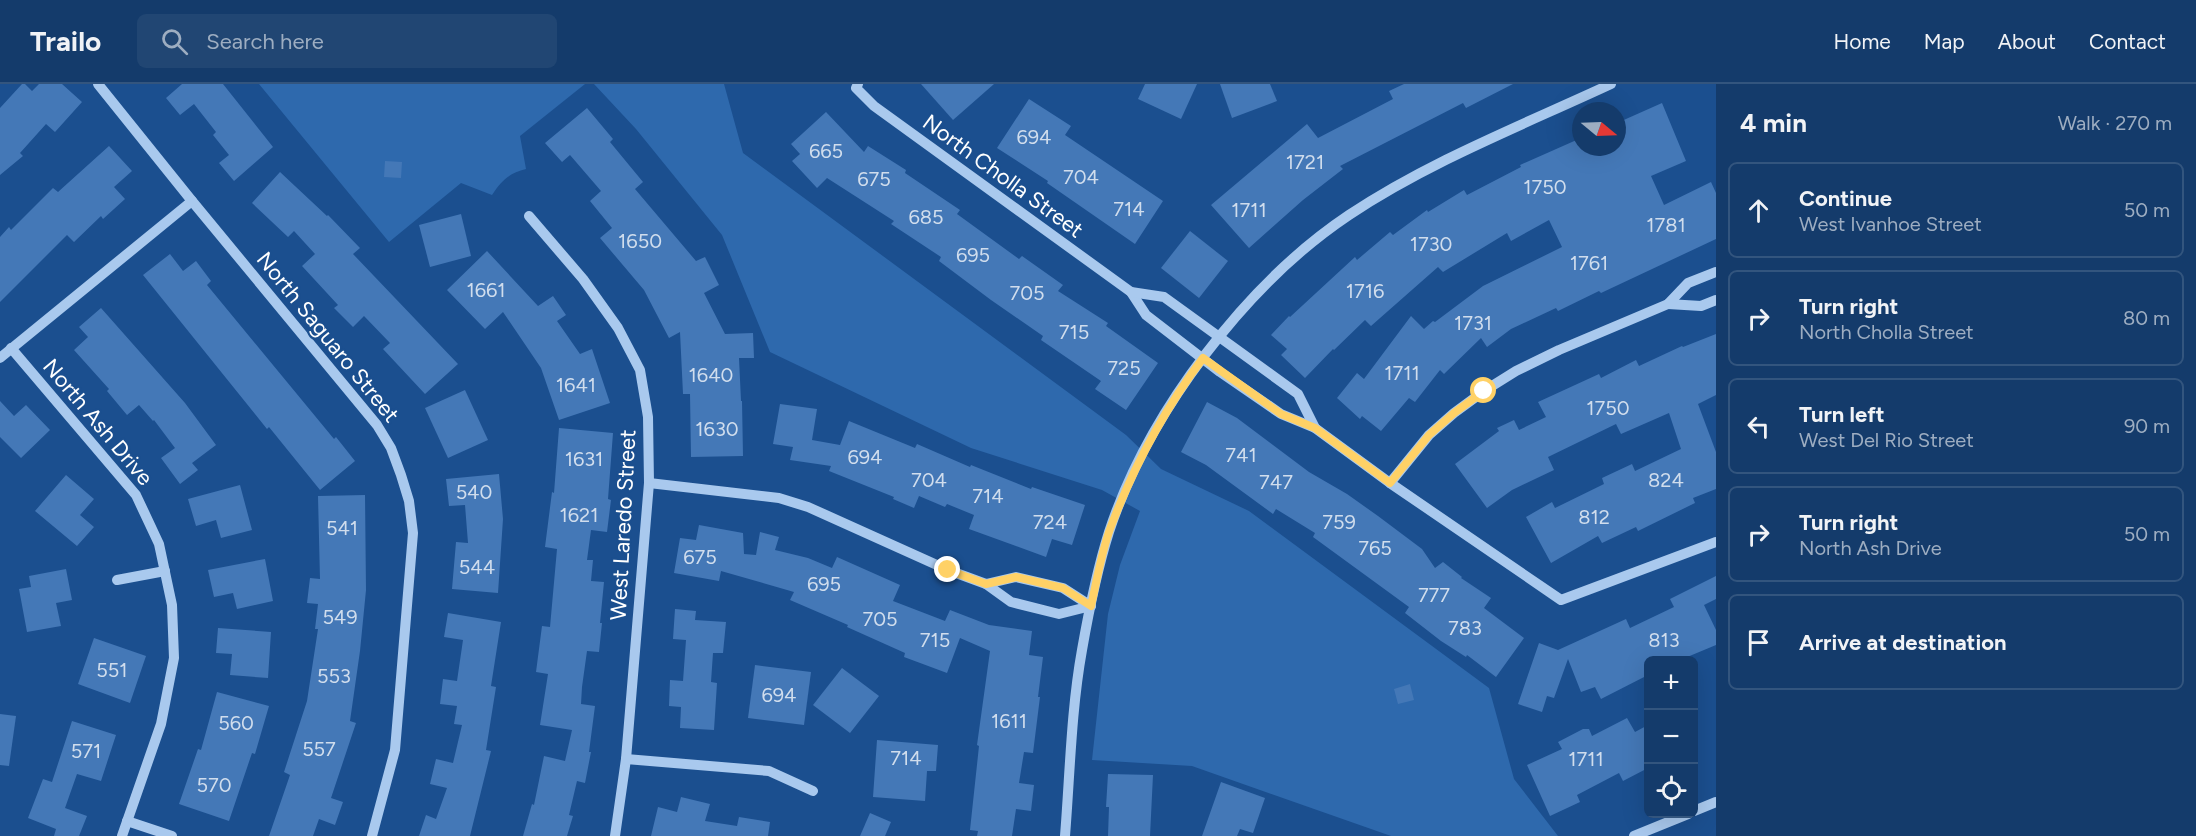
<!DOCTYPE html>
<meta charset="utf-8">
<style>
body{margin:0;font-family:Figtree,sans-serif;background:#214673;color:#f1f3f6}
.controls{position:absolute;right:18px;bottom:18px;display:grid;overflow:hidden;border-radius:9px;box-shadow:0 6px 24px #0002}
.controls button{width:54px;height:54px;display:grid;place-items:center;padding:0;border:0;border-bottom:2px solid #33557e;background:#143b6b;color:#f1f3f6;font:30px sans-serif}
.compass{position:absolute;left:1572px;top:18px;width:54px;height:54px;border-radius:50%;background:#143b6b;box-shadow:0 6px 24px #0002;rotate:109deg}
.stop{position:absolute;width:18px;height:18px;margin:-14px;border:4px solid #ffd166;border-radius:50%;background:#fff}
.stop.end{background:#ffd166;border-color:#fff;box-shadow:0 2px 6px #0008}
.list{margin:0;padding:0;list-style:none}
h2{display:flex;justify-content:space-between;align-items:center;height:78px;margin:0;padding:0 24px;font-size:26px}
h2 small{font-size:20px;font-weight:400;color:#9dadc1}
.list li{display:grid;grid-template-columns:39px 1fr auto;gap:18px;align-items:center;box-sizing:border-box;height:96px;margin:0 12px 12px;padding:0 12px;border:2px solid #33557e;border-radius:9px}
.list b{display:block;font-size:22px;white-space:nowrap}
.list p{margin:0;font-size:20px;white-space:nowrap;color:#9dadc1}
.list em{font-size:20px;font-style:normal;color:#9dadc1}
.icon{flex:none;width:33px;height:33px;fill:none;stroke:currentColor;stroke-width:2;stroke-linecap:round;stroke-linejoin:round}
.map{position:relative;flex:none;width:1716px;height:752px;overflow:hidden}
header{display:flex;align-items:center;gap:36px;box-sizing:border-box;height:84px;padding:0 30px;background:#143b6b;border-bottom:2px solid #33557e}
header strong{font-size:28px}
nav{display:flex;gap:33px;margin-inline-start:auto;font-size:21px}
.search{width:420px;height:54px;background:#214673;display:flex;align-items:center;gap:15px;box-sizing:border-box;padding:0 21px;border-radius:9px;color:#9dadc1;font-size:22px}
main{display:flex}
aside{flex:1;background:#143b6b}
.map>svg:first-child{display:block}
.green{fill:#2e69ad}
.building{fill:#4478b7}
.lines{fill:none;stroke-linecap:round;stroke-linejoin:round}
.minor{stroke:#a9c9ee;stroke-width:10}
.route{stroke:#ffd166;stroke-width:8}
.labels{text-anchor:middle;dominant-baseline:central;stroke-width:4.5;stroke-linejoin:round;paint-order:stroke}
.number-label{font-size:20px;fill:#d0dded}
.street-label{font-size:22px;fill:#fff;stroke:#1b4f8f}
</style>
<header>
<strong>Trailo</strong>
<div class="search"><svg class="icon" aria-label="search" viewBox="0 0 24 24"><circle cx="10" cy="10" r="6"/><path d="M15 15l6 6"/></svg>Search here</div>
<nav><a>Home</a><a>Map</a><a>About</a><a>Contact</a></nav>
</header>
<main>
<div class="map">
<svg width="1716" height="752" viewBox="0 0 1716 752">
<rect width="100%" height="100%" fill="#1b4f8f"/>
<g class="green">
<path d="M259,0H585L520,52L526,85C509,89 501,97 492,111L461,99L389,158Z"/>
<path d="M594,0H724L743,69L1126,351L1161,385L1249,427L1489,604L1514,695L1558,752H1391L1192,682L1092,676L1108,530L1120,481L1140,427L1102,406L971,364L770,268L722,151L636,45Z"/>
</g>
<g class="building">
<path d="M22,0H25L32,7L39,0H62L82,18L55,48L46,40L20,69L23,72L0,91V24Z"/>
<path d="M182,0H223L273,63L234,97L219,79L229,71L213,51L216,48L194,20L180,31L166,14Z"/>
<path d="M921,0H994L953,36Z"/>
<path d="M1145,0H1197L1181,35L1138,15Z"/>
<path d="M1220,0H1270L1277,17L1232,34Z"/>
<path d="M1404,0H1513L1466,24L1463,19L1340,82L1343,85L1303,116L1249,164L1211,121L1307,40L1318,54L1393,15L1389,7Z"/>
<path d="M1029,15L1071,42L1065,51L1163,117L1135,160L1047,99L1048,97L997,64Z"/>
<path d="M1662,19L1686,77L1651,92L1664,121L1711,98L1716,109V155L1601,209L1599,207L1558,227L1556,224L1511,245L1487,263L1481,254L1444,290L1440,286L1415,318L1409,314L1381,347L1362,332L1360,335L1337,314L1357,289L1364,295L1411,232L1424,245L1433,237L1435,238L1483,202L1562,163L1549,136L1511,157L1507,149L1443,188L1438,183L1371,242L1365,236L1334,266L1333,265L1305,294L1281,271L1287,265L1271,251L1289,232L1290,233L1355,173L1357,176L1390,148L1393,151L1427,126L1428,128L1464,106L1467,111L1521,83L1520,81L1581,54V63H1617V39Z"/>
<path d="M587,24L613,55L610,58L643,98L635,105L696,177L705,173L719,201L704,209L725,250L753,249L754,274H739L741,317H742L743,372L691,373L690,310H683L680,248L669,254L644,206L600,154L612,144L590,117L601,107L570,71L562,78L545,59Z"/>
<path d="M826,28L864,68L868,62L906,86L905,89L960,126L957,130L1019,175L1022,172L1063,201L1058,207L1108,239L1106,242L1158,279L1126,326L1095,305L1101,297L1041,256L1043,252L991,216L939,177L941,173L891,140L894,137L827,94L817,104L792,77L800,70L791,60Z"/>
<path d="M109,62L132,87L114,103L125,115L103,135L101,132L74,158L67,151L0,218V153L9,143L11,146L53,104L58,108Z"/>
<path d="M385,77L402,78L401,94L384,93Z"/>
<path d="M280,88L327,132L328,131L360,164L353,170L458,280L425,310L383,265L390,259L364,232L353,243L334,224L338,221L302,182L315,170L294,147L288,153L252,119Z"/>
<path d="M461,130L471,172L430,183L419,141Z"/>
<path d="M1190,147L1228,177L1199,214L1161,184Z"/>
<path d="M487,167L538,222L553,212L566,231L557,237L580,270L592,265L610,319L559,336L541,284L503,228L485,245L447,206Z"/>
<path d="M170,170L183,187L196,177L211,197L207,201L334,355L336,353L355,377L320,406L269,343L267,345L143,191Z"/>
<path d="M101,224L185,319L216,361L192,379L198,386L180,400L161,374L175,364L154,336L153,337L139,321L127,331L107,307L109,305L74,266L88,253L79,243Z"/>
<path d="M1716,250V311L1698,320L1716,368V405L1693,414L1695,419L1638,447L1636,443L1602,459L1598,452L1551,479L1526,433L1552,418L1555,424L1604,400L1602,394L1632,380L1635,387L1681,365L1669,329L1621,350L1616,340L1548,373L1554,386L1512,406L1487,424L1455,380L1499,347L1497,344L1514,336L1519,346L1546,333L1538,318L1599,290L1601,294L1636,276L1639,282L1682,262L1683,263Z"/>
<path d="M465,306L488,356L448,374L425,324Z"/>
<path d="M0,317L14,332L26,321L50,346L21,374L0,353Z"/>
<path d="M1207,318L1237,334L1309,388L1347,410L1378,432L1422,465L1435,484L1443,478L1462,493L1461,494L1491,514L1484,524L1524,554L1496,593L1467,571L1466,573L1441,557L1405,529L1409,523L1313,453L1315,449L1276,425L1273,430L1206,381L1181,368Z"/>
<path d="M780,320L817,325L812,356L840,361L849,337L915,364L917,360L970,383L971,381L1031,405L1032,403L1085,421L1072,461L1052,455L1046,473L969,445L974,431L947,420L945,423L919,412L914,424L893,415L894,413L829,387L831,382L790,376L793,363L773,360Z"/>
<path d="M559,344L613,349L608,415L611,416L607,448L591,446L587,476H593L591,497L604,498L600,539H602L599,568L587,567L582,603L581,620L595,622L589,668H591L585,699L577,697L569,731L573,732L567,752H523L532,720L534,721L544,672L565,677L572,646L540,641L548,590L536,588L542,542L550,543L557,465L545,463L552,408L554,409Z"/>
<path d="M499,390L503,435L498,509L452,505L456,458L468,459L465,421L449,422L446,395Z"/>
<path d="M66,391L94,415L80,431L94,443L77,462L35,427Z"/>
<path d="M240,401L252,446L221,454L216,436L196,442L188,415Z"/>
<path d="M365,411L366,506L360,567L350,637L356,639L331,714L343,718L335,741L319,735L313,752H269L290,691L284,688L307,617L318,545H315L318,520L307,519L310,494L320,495L318,412Z"/>
<path d="M699,441L743,449L744,470L756,471L760,448L779,453L775,466L808,474L832,484L837,473L900,501L893,517L945,537L950,526L989,541L1032,547L1029,571L1043,573L1038,613H1040L1033,669L1024,668L1019,699L1034,701L1031,727L1016,725L1012,752H977L978,747L970,746L979,662L977,661L990,567L960,554L947,589L904,573L905,569L847,543L848,541L790,516L794,508L721,487L719,497L674,489L680,454L696,456Z"/>
<path d="M265,475L273,517L237,525L233,509L214,513L208,486Z"/>
<path d="M66,485L72,516L56,519L61,542L27,548L19,505L31,503L29,492Z"/>
<path d="M1716,492V515L1704,521L1716,546V561L1680,576H1648V591L1601,615L1595,603L1581,608L1568,575L1554,614L1547,612L1542,628L1518,620L1539,559L1558,566L1626,535L1630,544L1674,523L1670,515Z"/>
<path d="M675,525L696,527L695,536L726,538L723,569H713L711,598L717,599L714,646L680,644L681,623L669,622L670,596L683,597L686,556L673,555Z"/>
<path d="M448,529L501,538L491,602L496,603L486,666L491,667L470,752H419L426,731L436,735L447,704L430,700L436,675L453,679L462,641L454,640L457,622L440,620L443,595L457,597L463,556L444,553Z"/>
<path d="M218,544L271,548L268,594L230,591L232,570L216,569Z"/>
<path d="M94,554L146,572L130,619L78,600Z"/>
<path d="M755,581L811,588L804,641L748,634Z"/>
<path d="M842,584L879,612L850,649L813,621Z"/>
<path d="M1410,600L1414,616L1398,620L1394,605Z"/>
<path d="M217,608L269,622L255,670L252,669L229,737L179,720L198,665L201,666Z"/>
<path d="M0,630L16,632L9,682L0,681Z"/>
<path d="M1627,634L1635,648L1648,641V684L1623,697L1619,689L1577,711L1580,718L1550,732L1527,681L1562,665L1558,658L1583,645H1589L1592,652Z"/>
<path d="M72,637L116,651L101,697L77,690L65,724L87,732L79,752H54L56,745L28,734L43,695L52,698Z"/>
<path d="M877,656L938,661L936,687H927L925,717L873,713Z"/>
<path d="M1108,690L1153,691L1150,752H1108L1109,723H1106Z"/>
<path d="M1221,698L1265,714L1253,749L1240,745L1237,752H1202Z"/>
<path d="M681,713L710,720L705,737L737,742L739,733L770,738L768,752H651L658,723L677,728Z"/>
<path d="M870,729L891,738L885,752H860Z"/>
</g>
<g class="lines">
<g class="minor">
<path d="M98,0L192,117L377,341L391,364L401,391L409,417L413,449L395,666L372,752"/>
<path d="M858,0L856,4L874,22L1131,208L1146,231L1220,288L1281,330L1315,344L1390,399L1561,516L1716,458"/>
<path d="M529,132L583,195L618,244L640,286L648,333L649,399L626,675L615,752"/>
<path d="M1131,208L1164,213L1298,310L1315,344"/>
<path d="M1668,220L1701,222L1716,216"/>
<path d="M11,264L136,411L159,460L172,521L174,574L161,640L122,752"/>
<path d="M0,274L192,117"/>
<path d="M649,399L779,414L808,423L948,486L986,500L1011,518L1059,530L1091,522"/>
<path d="M1390,399L1429,351L1454,329L1484,307L1516,287L1559,266L1668,220L1688,199L1716,188"/>
<path d="M117,496L165,487"/>
<path d="M986,500L1016,493L1063,504L1091,522"/>
<path d="M626,675L769,687L813,707"/>
<path d="M1694,727L1716,718"/>
<path d="M127,737L172,752"/>
<path d="M1065,752C1070,690 1071,627 1082,566C1089,526 1097,486 1109,448C1148,329 1246,200 1349,131C1430,77 1523,41 1611,0"/>
<path d="M1634,752L1688,730"/>
</g>
</g>
<g class="lines">
<path class="route" d="M948,486L986,500L1016,493L1063,504L1091,522C1097,496 1101,470 1110,445C1133,384 1164,326 1203,274L1281,330L1315,344L1390,399L1429,351L1454,329L1484,307"/>
</g>
<g class="labels">
<g class="number-label">
<text x="1034" y="53">694</text>
<text x="826" y="67">665</text>
<text x="1305" y="78">1721</text>
<text x="1081" y="93">704</text>
<text x="874" y="95">675</text>
<text x="1545" y="103">1750</text>
<text x="1129" y="125">714</text>
<text x="1249" y="126">1711</text>
<text x="926" y="133">685</text>
<text x="1666" y="141">1781</text>
<text x="640" y="157">1650</text>
<text x="1431" y="160">1730</text>
<text x="973" y="171">695</text>
<text x="1589" y="179">1761</text>
<text x="486" y="206">1661</text>
<text x="1365" y="207">1716</text>
<text x="1027" y="209">705</text>
<text x="1473" y="239">1731</text>
<text x="1074" y="248">715</text>
<text x="1124" y="284">725</text>
<text x="1402" y="289">1711</text>
<text x="711" y="291">1640</text>
<text x="576" y="301">1641</text>
<text x="1608" y="324">1750</text>
<text x="717" y="345">1630</text>
<text x="1241" y="371">741</text>
<text x="865" y="373">694</text>
<text x="584" y="375">1631</text>
<text x="929" y="396">704</text>
<text x="1666" y="396">824</text>
<text x="1276" y="398">747</text>
<text x="474" y="408">540</text>
<text x="988" y="412">714</text>
<text x="579" y="431">1621</text>
<text x="1594" y="433">812</text>
<text x="1050" y="438">724</text>
<text x="1339" y="438">759</text>
<text x="342" y="444">541</text>
<text x="1375" y="464">765</text>
<text x="700" y="473">675</text>
<text x="477" y="483">544</text>
<text x="824" y="500">695</text>
<text x="1434" y="511">777</text>
<text x="340" y="533">549</text>
<text x="880" y="535">705</text>
<text x="1465" y="544">783</text>
<text x="935" y="556">715</text>
<text x="1664" y="556">813</text>
<text x="112" y="586">551</text>
<text x="334" y="592">553</text>
<text x="779" y="611">694</text>
<text x="1009" y="637">1611</text>
<text x="236" y="639">560</text>
<text x="319" y="665">557</text>
<text x="86" y="667">571</text>
<text x="906" y="674">714</text>
<text x="1586" y="675">1711</text>
<text x="214" y="701">570</text>
</g>
<g class="street-label">
<text transform="translate(1003 92) rotate(36)">North Cholla Street</text>
<text transform="translate(328 253) rotate(51)">North Saguaro Street</text>
<text transform="translate(98 338) rotate(50)">North Ash Drive</text>
<text transform="translate(623 441) rotate(-87)">West Laredo Street</text>
</g>
</g>
</svg>
<div class="controls">
<button>+</button>
<button>−</button>
<button><svg class="icon" aria-label="locate" viewBox="0 0 24 24"><circle cx="12" cy="12" r="6"/><path d="M12 2v4M12 18v4M2 12h4M18 12h4"/></svg></button>
</div>
<svg class="compass" viewBox="-18 -18 36 36"><path d="M0-13l5 13h-10z" fill="#e53935"/><path d="M0 13l5-13h-10z" fill="#9dadc1"/></svg>
<div class="stop" style="left:1484px;top:307px"></div>
<div class="stop end" style="left:948px;top:486px"></div>
</div>
<aside>
<h2>4 min<small>Walk · 270 m</small></h2>
<ul class="list">
<li><svg class="icon" aria-label="ahead" viewBox="0 0 24 24"><path d="M12 20V5M6 11l6-6 6 6"/></svg><div><b>Continue</b><p>West Ivanhoe Street</p></div><em>50 m</em></li>
<li><svg class="icon" aria-label="right" viewBox="0 0 24 24"><path d="M7 20v-9h11M14 6l5 5-5 5"/></svg><div><b>Turn right</b><p>North Cholla Street</p></div><em>80 m</em></li>
<li><svg class="icon" aria-label="left" viewBox="0 0 24 24"><path d="M17 20v-9H6M10 6l-5 5 5 5"/></svg><div><b>Turn left</b><p>West Del Rio Street</p></div><em>90 m</em></li>
<li><svg class="icon" aria-label="right" viewBox="0 0 24 24"><path d="M7 20v-9h11M14 6l5 5-5 5"/></svg><div><b>Turn right</b><p>North Ash Drive</p></div><em>50 m</em></li>
<li><svg class="icon" aria-label="arrive" viewBox="0 0 24 24"><path d="M6 21V4h12l-3 4 3 4H6"/></svg><div><b>Arrive at destination</b></div></li>
</ul>
</aside>
</main>
